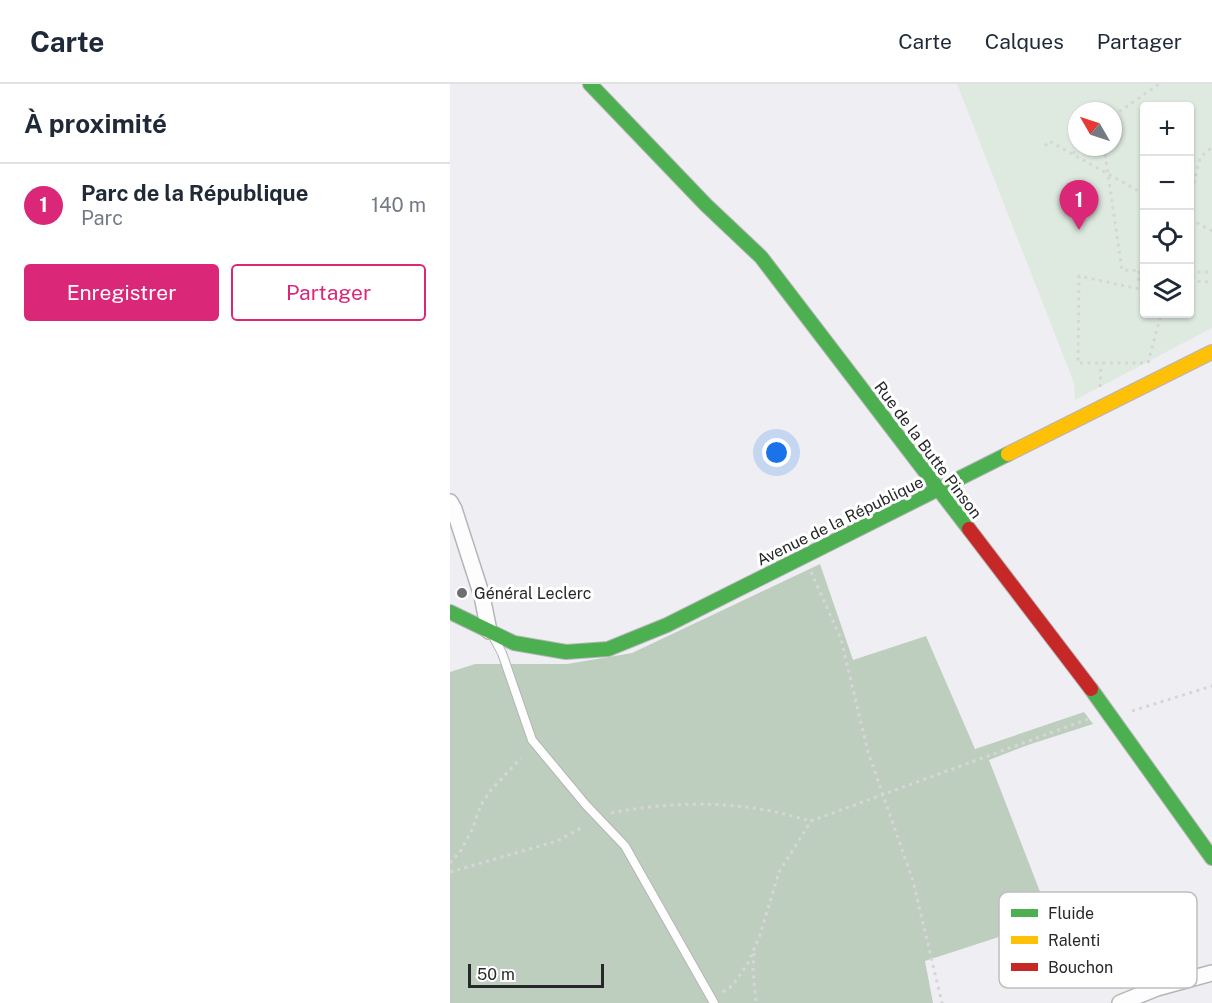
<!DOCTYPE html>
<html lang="fr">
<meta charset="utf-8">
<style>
body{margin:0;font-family:"Public Sans",sans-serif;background:#f2f2f3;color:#1f2937}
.controls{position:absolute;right:18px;top:18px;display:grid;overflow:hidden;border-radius:6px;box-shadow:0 2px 4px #0004}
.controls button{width:54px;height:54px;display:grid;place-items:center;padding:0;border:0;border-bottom:2px solid #e0e1e3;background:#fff;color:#1f2937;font:30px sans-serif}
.compass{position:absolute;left:618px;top:18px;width:54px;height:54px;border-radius:50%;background:#fff;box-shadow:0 2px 4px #0004;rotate:309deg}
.scale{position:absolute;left:18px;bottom:15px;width:136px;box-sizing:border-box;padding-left:6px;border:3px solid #27282a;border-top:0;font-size:16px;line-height:21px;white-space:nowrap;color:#27282a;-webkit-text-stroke:4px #fff;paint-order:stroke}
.you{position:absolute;left:327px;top:369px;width:21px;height:21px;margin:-15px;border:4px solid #fff;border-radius:50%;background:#1a73e8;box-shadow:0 0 0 9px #1a73e833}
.badge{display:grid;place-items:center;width:39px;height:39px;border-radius:50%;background:#db2777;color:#fff;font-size:20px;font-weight:700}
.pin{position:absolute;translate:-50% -50px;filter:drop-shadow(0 2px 3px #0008)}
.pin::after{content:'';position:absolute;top:32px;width:21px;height:18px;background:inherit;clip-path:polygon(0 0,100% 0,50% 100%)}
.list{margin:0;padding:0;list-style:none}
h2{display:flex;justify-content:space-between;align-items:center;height:78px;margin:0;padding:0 24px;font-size:26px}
h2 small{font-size:20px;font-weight:400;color:#747a83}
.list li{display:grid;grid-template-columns:39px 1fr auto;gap:18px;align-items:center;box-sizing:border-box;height:84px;padding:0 24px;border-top:2px solid #e0e1e3}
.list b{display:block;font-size:22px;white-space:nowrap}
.list p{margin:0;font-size:20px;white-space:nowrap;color:#747a83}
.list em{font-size:20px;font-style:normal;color:#747a83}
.actions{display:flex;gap:12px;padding:18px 24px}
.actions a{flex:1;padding:14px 0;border:2px solid #db2777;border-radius:6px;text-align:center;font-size:21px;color:#db2777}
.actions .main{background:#db2777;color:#fff}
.icon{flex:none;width:33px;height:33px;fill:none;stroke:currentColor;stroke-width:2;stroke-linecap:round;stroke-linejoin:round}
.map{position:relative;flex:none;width:762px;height:919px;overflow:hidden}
header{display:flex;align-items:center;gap:36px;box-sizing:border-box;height:84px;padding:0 30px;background:#fff;border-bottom:2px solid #e0e1e3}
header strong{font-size:28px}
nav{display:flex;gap:33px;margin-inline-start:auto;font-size:21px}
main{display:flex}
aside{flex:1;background:#fff}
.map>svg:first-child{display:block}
.green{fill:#deeadf;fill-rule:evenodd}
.forest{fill:#becebe}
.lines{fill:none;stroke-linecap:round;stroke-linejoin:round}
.lane-casing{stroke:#b5b5b8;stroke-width:10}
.street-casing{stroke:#b5b5b8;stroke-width:18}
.fast-casing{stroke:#b5b5b8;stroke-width:16}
.slow-casing{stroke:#b5b5b8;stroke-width:16}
.jam-casing{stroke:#b5b5b8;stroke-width:16}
.path{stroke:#d6d6d8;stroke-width:3;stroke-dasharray:3 4.5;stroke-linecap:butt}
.lane{stroke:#fdfdfd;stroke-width:8}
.street{stroke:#fdfdfd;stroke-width:15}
.fast{stroke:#4caf50;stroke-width:14}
.slow{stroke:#ffc107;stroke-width:14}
.jam{stroke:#c62828;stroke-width:14}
.poi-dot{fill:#6d6e70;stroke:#fff;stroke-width:2}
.labels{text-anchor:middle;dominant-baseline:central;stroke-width:6;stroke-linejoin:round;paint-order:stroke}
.street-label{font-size:16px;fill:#27282a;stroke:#fff}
.poi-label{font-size:16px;fill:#27282a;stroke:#fff;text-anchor:start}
.key{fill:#fff;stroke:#bebebf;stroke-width:1.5}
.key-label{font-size:16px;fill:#27282a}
</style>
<header>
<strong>Carte</strong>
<nav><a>Carte</a><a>Calques</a><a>Partager</a></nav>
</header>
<main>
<aside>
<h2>À proximité<small></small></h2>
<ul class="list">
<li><span class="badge">1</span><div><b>Parc de la République</b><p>Parc</p></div><em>140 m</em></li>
</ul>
<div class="actions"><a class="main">Enregistrer</a><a>Partager</a></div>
</aside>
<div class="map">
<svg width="762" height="919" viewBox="0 0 762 919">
<rect width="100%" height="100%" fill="#efeff3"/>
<path class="green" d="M507,0H762V244L625,316L624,299ZM694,22H740V230H694ZM627,27H663V63H627Z"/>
<path class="forest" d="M370,480L403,576L476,552L525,665L634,628L643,640L578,661L539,676L601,836L475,877L483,919H0V588L25,580H117L182,569Z"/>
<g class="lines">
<g class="lane-casing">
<path id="lane" d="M44,554L52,569L82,656L136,721L175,762L264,919"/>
</g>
<g class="street-casing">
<g id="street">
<path d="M0,418L4,425L32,512L39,547"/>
<path d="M670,919L707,904L762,889"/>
</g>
</g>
<g class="fast-casing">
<g id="fast">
<path d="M140,0L256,121L311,173L519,445"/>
<path d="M0,528L64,559L116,568L158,565L217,541L558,370"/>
<path d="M641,605L762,774"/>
</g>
</g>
<g class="slow-casing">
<path id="slow" d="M558,370L762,268"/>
</g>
<g class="jam-casing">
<path id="jam" d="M519,445L641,605"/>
</g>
<g class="path">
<path d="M663,32L709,0"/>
<path d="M595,62L599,57L694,110"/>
<path d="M654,63L672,186L694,187"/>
<path d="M623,70L627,61"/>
<path d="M740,114L750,74L762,63"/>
<path d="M740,135L762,147"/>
<path d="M689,187L688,195L694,197"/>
<path d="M740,188H762"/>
<path d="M740,197L762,198"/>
<path d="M693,279H628L629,192L694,206"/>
<path d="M698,279L711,230"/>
<path d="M650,303L651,280"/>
<path d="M361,488L391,555L418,668L463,797L492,919"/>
<path d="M682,627L762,602"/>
<path d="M161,729C211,719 265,717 316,726C331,729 346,733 361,737"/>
<path d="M0,779L10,768L22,746L31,721L41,706L71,674"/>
<path d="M0,788L107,757L133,743"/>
<path d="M304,869L303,886L306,919"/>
<path d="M273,908L283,901L298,879L310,851L329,788L361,737L641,634"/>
</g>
<use href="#lane" class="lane"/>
<use href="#street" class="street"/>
<use href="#fast" class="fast"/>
<use href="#slow" class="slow"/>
<use href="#jam" class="jam"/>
</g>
<circle class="poi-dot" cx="12" cy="509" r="6"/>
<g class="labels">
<g class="street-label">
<text transform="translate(478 366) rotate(53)">Rue de la Butte Pinson</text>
<text transform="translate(390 437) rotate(-26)">Avenue de la République</text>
</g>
<g class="poi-label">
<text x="24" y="509">Général Leclerc</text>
</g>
</g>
<rect x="549" y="808" width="198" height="96" rx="9" class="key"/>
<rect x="561" y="825" width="27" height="8" fill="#4caf50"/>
<rect x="561" y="852" width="27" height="8" fill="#ffc107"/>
<rect x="561" y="879" width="27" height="8" fill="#c62828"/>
<g class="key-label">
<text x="598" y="835">Fluide</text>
<text x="598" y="862">Ralenti</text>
<text x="598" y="889">Bouchon</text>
</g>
</svg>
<div class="controls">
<button>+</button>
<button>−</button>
<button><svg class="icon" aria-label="locate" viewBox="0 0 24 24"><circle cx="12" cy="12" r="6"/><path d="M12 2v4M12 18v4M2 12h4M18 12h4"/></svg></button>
<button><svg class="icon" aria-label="layers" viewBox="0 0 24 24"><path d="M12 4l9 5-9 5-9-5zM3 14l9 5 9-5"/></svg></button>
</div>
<svg class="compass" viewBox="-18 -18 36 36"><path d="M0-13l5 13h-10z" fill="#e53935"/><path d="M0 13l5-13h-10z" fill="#747a83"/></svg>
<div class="scale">50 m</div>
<div class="you"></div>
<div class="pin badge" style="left:629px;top:146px">1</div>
</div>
</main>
